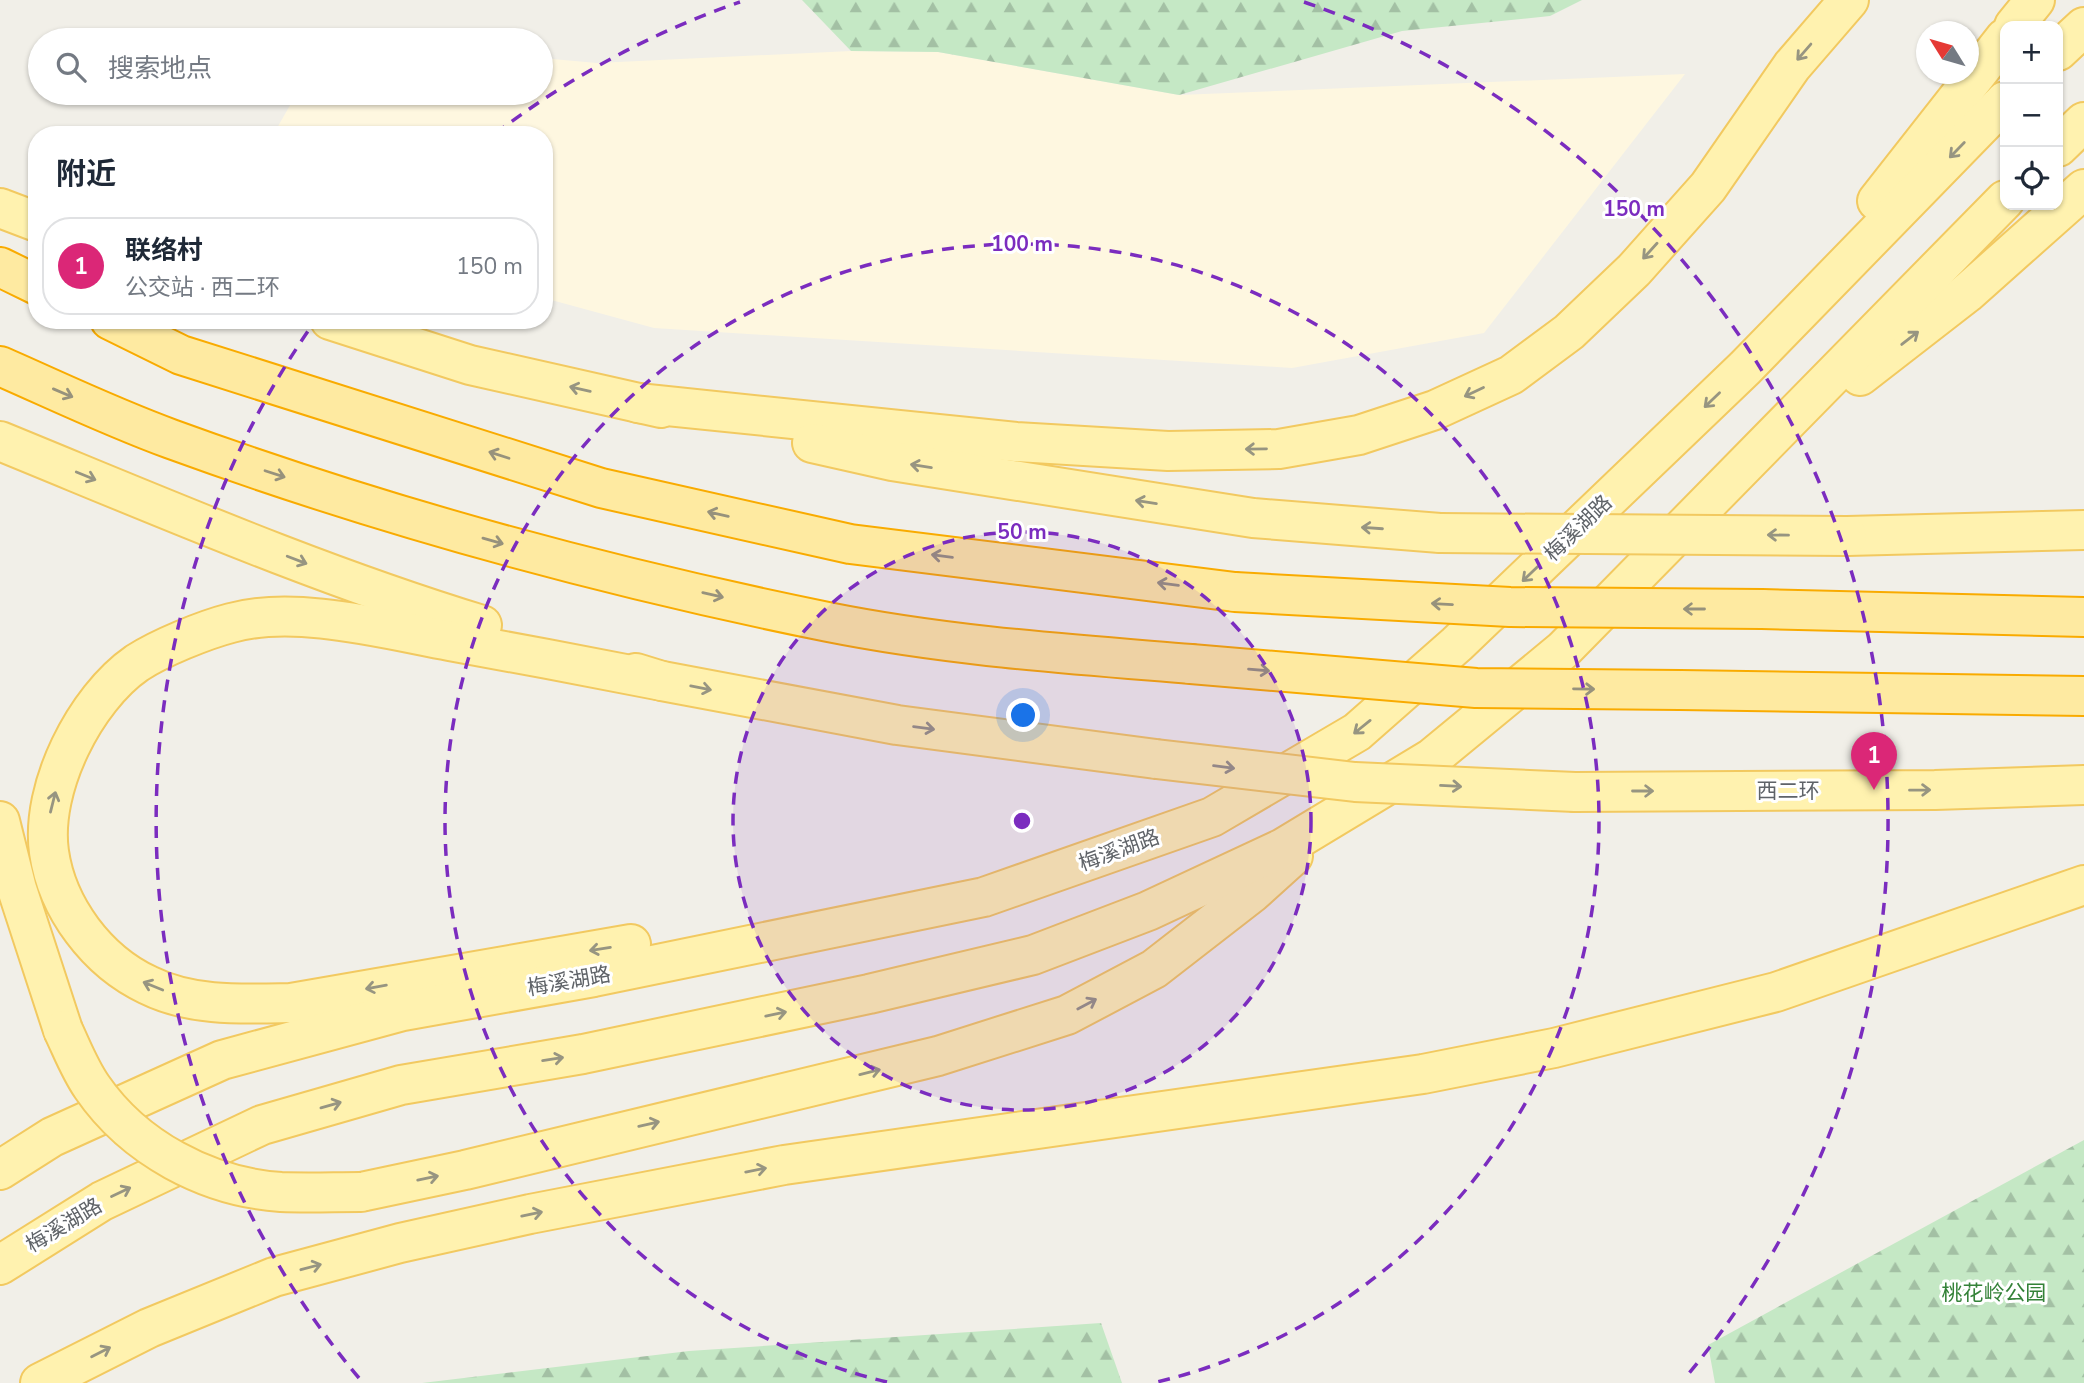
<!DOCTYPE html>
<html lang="zh">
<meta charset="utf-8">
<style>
body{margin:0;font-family:"Nunito Sans","Noto Sans SC",sans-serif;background:#f2f2f3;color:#1f2937}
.controls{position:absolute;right:21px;top:21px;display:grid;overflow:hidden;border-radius:14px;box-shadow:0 2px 5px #0004}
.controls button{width:63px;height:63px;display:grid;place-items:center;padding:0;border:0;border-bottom:2px solid #e0e1e3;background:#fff;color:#1f2937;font:35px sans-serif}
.compass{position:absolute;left:1916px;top:21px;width:63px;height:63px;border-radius:50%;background:#fff;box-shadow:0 2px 5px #0004;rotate:307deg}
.you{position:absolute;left:1024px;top:716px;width:24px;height:24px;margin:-18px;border:5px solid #fff;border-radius:50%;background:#1a73e8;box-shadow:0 0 0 10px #1a73e833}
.badge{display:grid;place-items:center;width:46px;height:46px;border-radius:50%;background:#db2777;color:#fff;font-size:23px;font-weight:700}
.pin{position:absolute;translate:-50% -58px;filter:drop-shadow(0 2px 4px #0008)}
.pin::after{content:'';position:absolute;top:37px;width:24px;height:21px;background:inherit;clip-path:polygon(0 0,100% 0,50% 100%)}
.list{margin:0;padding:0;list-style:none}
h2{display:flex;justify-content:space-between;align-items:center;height:91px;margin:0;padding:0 28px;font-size:30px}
h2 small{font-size:23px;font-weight:400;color:#747a83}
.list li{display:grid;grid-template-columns:46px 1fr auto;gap:21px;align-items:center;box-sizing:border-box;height:98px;margin:0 14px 14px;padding:0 14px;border:2px solid #e0e1e3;border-radius:28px}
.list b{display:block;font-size:26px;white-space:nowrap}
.list p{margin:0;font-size:23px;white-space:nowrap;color:#747a83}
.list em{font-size:23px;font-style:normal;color:#747a83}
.icon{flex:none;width:38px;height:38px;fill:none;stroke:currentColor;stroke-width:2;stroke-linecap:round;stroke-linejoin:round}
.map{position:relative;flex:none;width:2084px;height:1383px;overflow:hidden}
.search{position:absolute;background:#fff;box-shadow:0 2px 5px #0004;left:28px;top:28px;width:525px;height:77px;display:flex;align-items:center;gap:18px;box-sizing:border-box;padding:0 24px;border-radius:38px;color:#747a83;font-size:26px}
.panel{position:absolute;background:#fff;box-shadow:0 2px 5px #0004;left:28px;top:126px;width:525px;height:203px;border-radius:28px}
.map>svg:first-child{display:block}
.commercial{fill:#fef7e0}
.forest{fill:url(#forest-firs)}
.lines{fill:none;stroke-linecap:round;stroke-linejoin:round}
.primary-casing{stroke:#f2c960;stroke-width:42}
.trunk-casing{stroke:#f9ab00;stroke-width:42}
.primary{stroke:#fff2af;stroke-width:38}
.trunk{stroke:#feeaa1;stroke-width:38}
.primary-bridge-casing{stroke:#f2c960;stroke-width:42;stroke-linecap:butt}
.trunk-bridge-casing{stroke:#f9ab00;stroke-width:42;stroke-linecap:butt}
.primary-bridge{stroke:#fff2af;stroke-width:38}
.trunk-bridge{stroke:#feeaa1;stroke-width:38}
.oneway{stroke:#979581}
.oneway2{stroke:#97927c}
.ring{fill:none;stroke:#7b2cbf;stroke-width:3.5;stroke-dasharray:12 9}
.labels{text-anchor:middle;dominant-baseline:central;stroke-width:6;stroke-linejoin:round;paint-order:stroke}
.street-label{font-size:21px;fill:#5f6368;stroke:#fff}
.park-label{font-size:21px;fill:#348238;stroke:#fff}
.centre{fill:#7b2cbf;stroke:#fff;stroke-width:3.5}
.ring-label{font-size:21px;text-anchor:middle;font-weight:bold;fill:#7b2cbf;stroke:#fff;stroke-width:6;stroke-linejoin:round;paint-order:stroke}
</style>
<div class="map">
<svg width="2084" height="1383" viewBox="0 0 2084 1383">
<defs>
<pattern id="forest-firs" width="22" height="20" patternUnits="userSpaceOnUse" patternTransform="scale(1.75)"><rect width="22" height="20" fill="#c5e8c5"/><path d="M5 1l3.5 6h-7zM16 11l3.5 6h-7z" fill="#a3c0a4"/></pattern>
</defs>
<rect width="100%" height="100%" fill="#f1efe8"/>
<path class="commercial" d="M851,51L938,52L1179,95L1685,74L1484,333L1292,368L654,328L544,298V135H273L297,93H541V58L597,63Z"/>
<g class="forest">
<path d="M802,0H1582L1550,16L1402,31L1179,95L938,52L851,51Z"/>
<path d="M2084,1140V1383H1715L1708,1345Z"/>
<path d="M1101,1323L1122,1383H422L689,1351Z"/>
</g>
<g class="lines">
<g class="primary-casing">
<g id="primary">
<path d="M2014,26L2035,0"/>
<path d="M2058,51L2084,27"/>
<path d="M2058,147L2084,122"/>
<path d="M1877,201L2005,38"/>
<path d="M0,208L37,222"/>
<path d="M330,320L470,365L661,408"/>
<path d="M1860,376L1967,293L2084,189"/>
<path d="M638,403L1016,442L1168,451L1279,449L1359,435L1435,410L1511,375L1569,332L1634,270L1708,187L1792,66L1849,0"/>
<path d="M0,441C159,506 318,575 482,625"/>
<path d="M812,443L892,461L1253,518L1440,533"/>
<path d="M1847,536L2084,530"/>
<path d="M636,673L662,681L897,725L1156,759"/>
<path d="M1575,792L1935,790L2084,785"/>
<path d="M0,821L17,889L63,1030"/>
<path d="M631,944L291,1003C243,1004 192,1007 148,985C97,961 57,908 49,852C40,788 85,699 137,663C160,648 204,630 231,623C295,605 385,629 450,641C521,654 591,667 662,681"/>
<path d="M0,1170L52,1137L222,1060L403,1011L594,977L984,897L1212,817L1357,732L1457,644L1745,368L2005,101"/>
<path d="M361,1192L465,1170L938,1056L1067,1015L1154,969L1252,893L1293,856"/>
<path d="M0,1265L102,1201L262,1125L401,1085L583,1054L869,994L1033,955L1148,911L1283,848L1432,758L1563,650L2005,200"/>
<path d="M40,1383L149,1328L274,1277L400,1243L530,1214L784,1165L1423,1074L1554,1048L1776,992L2084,885"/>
</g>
</g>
<g class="trunk-casing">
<g id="trunk">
<path d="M0,267L37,285"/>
<path d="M110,320L181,355L601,488L850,544L1235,592"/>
<path d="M0,366C57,391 113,418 171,439C385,517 606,577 828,622C948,646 1070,654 1191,664"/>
<path d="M1762,609L2084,617"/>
<path d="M1680,690L2084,696"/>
</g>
</g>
<use href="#primary" class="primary"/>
<use href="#trunk" class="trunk"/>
<g class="primary-bridge-casing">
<g id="primary-bridge">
<path d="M1440,533L1847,536"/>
<path d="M1156,759L1355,782L1575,792"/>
<path d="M63,1030C72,1049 80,1070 92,1087C134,1148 207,1187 281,1192C307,1193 334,1192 361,1192"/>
</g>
</g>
<g class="trunk-bridge-casing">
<g id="trunk-bridge">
<path d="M1235,592L1510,607L1762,609"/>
<path d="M1191,664L1476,688L1680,690"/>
</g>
</g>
<use href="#primary-bridge" class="primary-bridge"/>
<use href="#trunk-bridge" class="trunk-bridge"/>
</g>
<defs><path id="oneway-shaft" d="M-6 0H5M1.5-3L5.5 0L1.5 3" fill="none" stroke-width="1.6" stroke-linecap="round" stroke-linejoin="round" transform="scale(1.75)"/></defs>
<g class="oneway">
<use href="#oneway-shaft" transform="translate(1804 52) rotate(131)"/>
<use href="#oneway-shaft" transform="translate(1957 150) rotate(134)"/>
<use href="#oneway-shaft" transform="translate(1650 251) rotate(132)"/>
<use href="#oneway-shaft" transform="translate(1910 338) rotate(-38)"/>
<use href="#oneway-shaft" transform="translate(580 389) rotate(-167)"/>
<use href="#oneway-shaft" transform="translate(1474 392) rotate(155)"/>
<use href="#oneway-shaft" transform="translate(1712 400) rotate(136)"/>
<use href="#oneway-shaft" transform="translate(1256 449) rotate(179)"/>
<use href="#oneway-shaft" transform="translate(921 466) rotate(-171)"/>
<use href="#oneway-shaft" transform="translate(86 476) rotate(22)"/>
<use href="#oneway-shaft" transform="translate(1146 502) rotate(-171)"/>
<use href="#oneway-shaft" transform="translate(1372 528) rotate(-176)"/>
<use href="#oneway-shaft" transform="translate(1778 535) rotate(-179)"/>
<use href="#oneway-shaft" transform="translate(297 560) rotate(21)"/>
<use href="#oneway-shaft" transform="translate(1530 574) rotate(136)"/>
<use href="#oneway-shaft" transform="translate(701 688) rotate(11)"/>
<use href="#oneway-shaft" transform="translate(1362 727) rotate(141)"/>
<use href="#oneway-shaft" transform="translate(924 728) rotate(7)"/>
<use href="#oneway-shaft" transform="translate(1224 767) rotate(7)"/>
<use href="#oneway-shaft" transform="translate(1451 786) rotate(3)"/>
<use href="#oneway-shaft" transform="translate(1920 790) rotate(-1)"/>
<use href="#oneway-shaft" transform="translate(1643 791)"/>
<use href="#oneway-shaft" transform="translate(53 802) rotate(-76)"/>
<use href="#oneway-shaft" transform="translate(600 949) rotate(171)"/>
<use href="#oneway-shaft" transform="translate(153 986) rotate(-158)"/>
<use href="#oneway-shaft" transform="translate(376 987) rotate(170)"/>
<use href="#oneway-shaft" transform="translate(1087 1004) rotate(-28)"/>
<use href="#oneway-shaft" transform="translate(776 1014) rotate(-12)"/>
<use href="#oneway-shaft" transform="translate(553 1059) rotate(-9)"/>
<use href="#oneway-shaft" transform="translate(870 1072) rotate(-14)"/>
<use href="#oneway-shaft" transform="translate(331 1105) rotate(-16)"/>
<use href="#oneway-shaft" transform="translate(649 1124) rotate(-13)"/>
<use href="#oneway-shaft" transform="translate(756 1170) rotate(-11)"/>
<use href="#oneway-shaft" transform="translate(428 1178) rotate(-12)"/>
<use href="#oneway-shaft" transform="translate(121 1192) rotate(-25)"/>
<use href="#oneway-shaft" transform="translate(532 1214) rotate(-12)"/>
<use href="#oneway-shaft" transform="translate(311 1267) rotate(-15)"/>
<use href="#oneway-shaft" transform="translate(101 1352) rotate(-27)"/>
</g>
<g class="oneway2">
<use href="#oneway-shaft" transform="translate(63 393) rotate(23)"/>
<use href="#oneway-shaft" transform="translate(499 455) rotate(-162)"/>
<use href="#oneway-shaft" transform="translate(275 474) rotate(18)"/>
<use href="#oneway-shaft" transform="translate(718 514) rotate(-167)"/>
<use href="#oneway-shaft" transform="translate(493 541) rotate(16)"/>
<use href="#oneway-shaft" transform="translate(942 556) rotate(-173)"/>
<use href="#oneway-shaft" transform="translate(1168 584) rotate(-173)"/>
<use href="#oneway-shaft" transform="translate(713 595) rotate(13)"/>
<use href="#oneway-shaft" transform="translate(1442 604) rotate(-177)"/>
<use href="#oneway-shaft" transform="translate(1694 609) rotate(-180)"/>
<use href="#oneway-shaft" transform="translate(1259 670) rotate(5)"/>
<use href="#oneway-shaft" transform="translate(1584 689) rotate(1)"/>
</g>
<circle cx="1022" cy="821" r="289" fill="#7b2cbf" fill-opacity=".12"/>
<g class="ring">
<circle cx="1022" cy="821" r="289"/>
<path d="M887 1382A577 577 0 1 1 1157 1382"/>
<path d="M359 1378A866 866 0 0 1 313 324M495 134A866 866 0 0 1 740 2M1304 2A866 866 0 0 1 1685 1378"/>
</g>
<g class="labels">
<g class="street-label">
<text transform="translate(1578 528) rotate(-44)">梅溪湖路</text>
<text x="1788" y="791">西二环</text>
<text transform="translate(1119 850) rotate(-20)">梅溪湖路</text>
<text transform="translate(569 981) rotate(-10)">梅溪湖路</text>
<text transform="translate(64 1225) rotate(-31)">梅溪湖路</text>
</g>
<g class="park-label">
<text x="1994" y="1293">桃花岭公园</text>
</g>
</g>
<circle cx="1022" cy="821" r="10" class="centre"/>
<g class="ring-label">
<text x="1634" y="216">150 m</text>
<text x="1022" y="251">100 m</text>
<text x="1022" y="539">50 m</text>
</g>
</svg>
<div class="controls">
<button>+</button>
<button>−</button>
<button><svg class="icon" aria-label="locate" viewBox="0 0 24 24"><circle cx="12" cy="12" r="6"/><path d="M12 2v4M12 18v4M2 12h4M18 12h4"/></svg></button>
</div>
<svg class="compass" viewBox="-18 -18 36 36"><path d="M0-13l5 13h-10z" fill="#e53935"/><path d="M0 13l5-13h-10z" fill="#747a83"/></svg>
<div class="you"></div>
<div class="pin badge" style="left:1874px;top:790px">1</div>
<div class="search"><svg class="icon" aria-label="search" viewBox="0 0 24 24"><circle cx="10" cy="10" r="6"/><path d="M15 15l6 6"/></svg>搜索地点</div>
<section class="panel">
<h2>附近<small></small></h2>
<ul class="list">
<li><span class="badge">1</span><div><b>联络村</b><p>公交站 · 西二环</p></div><em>150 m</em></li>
</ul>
</section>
</div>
